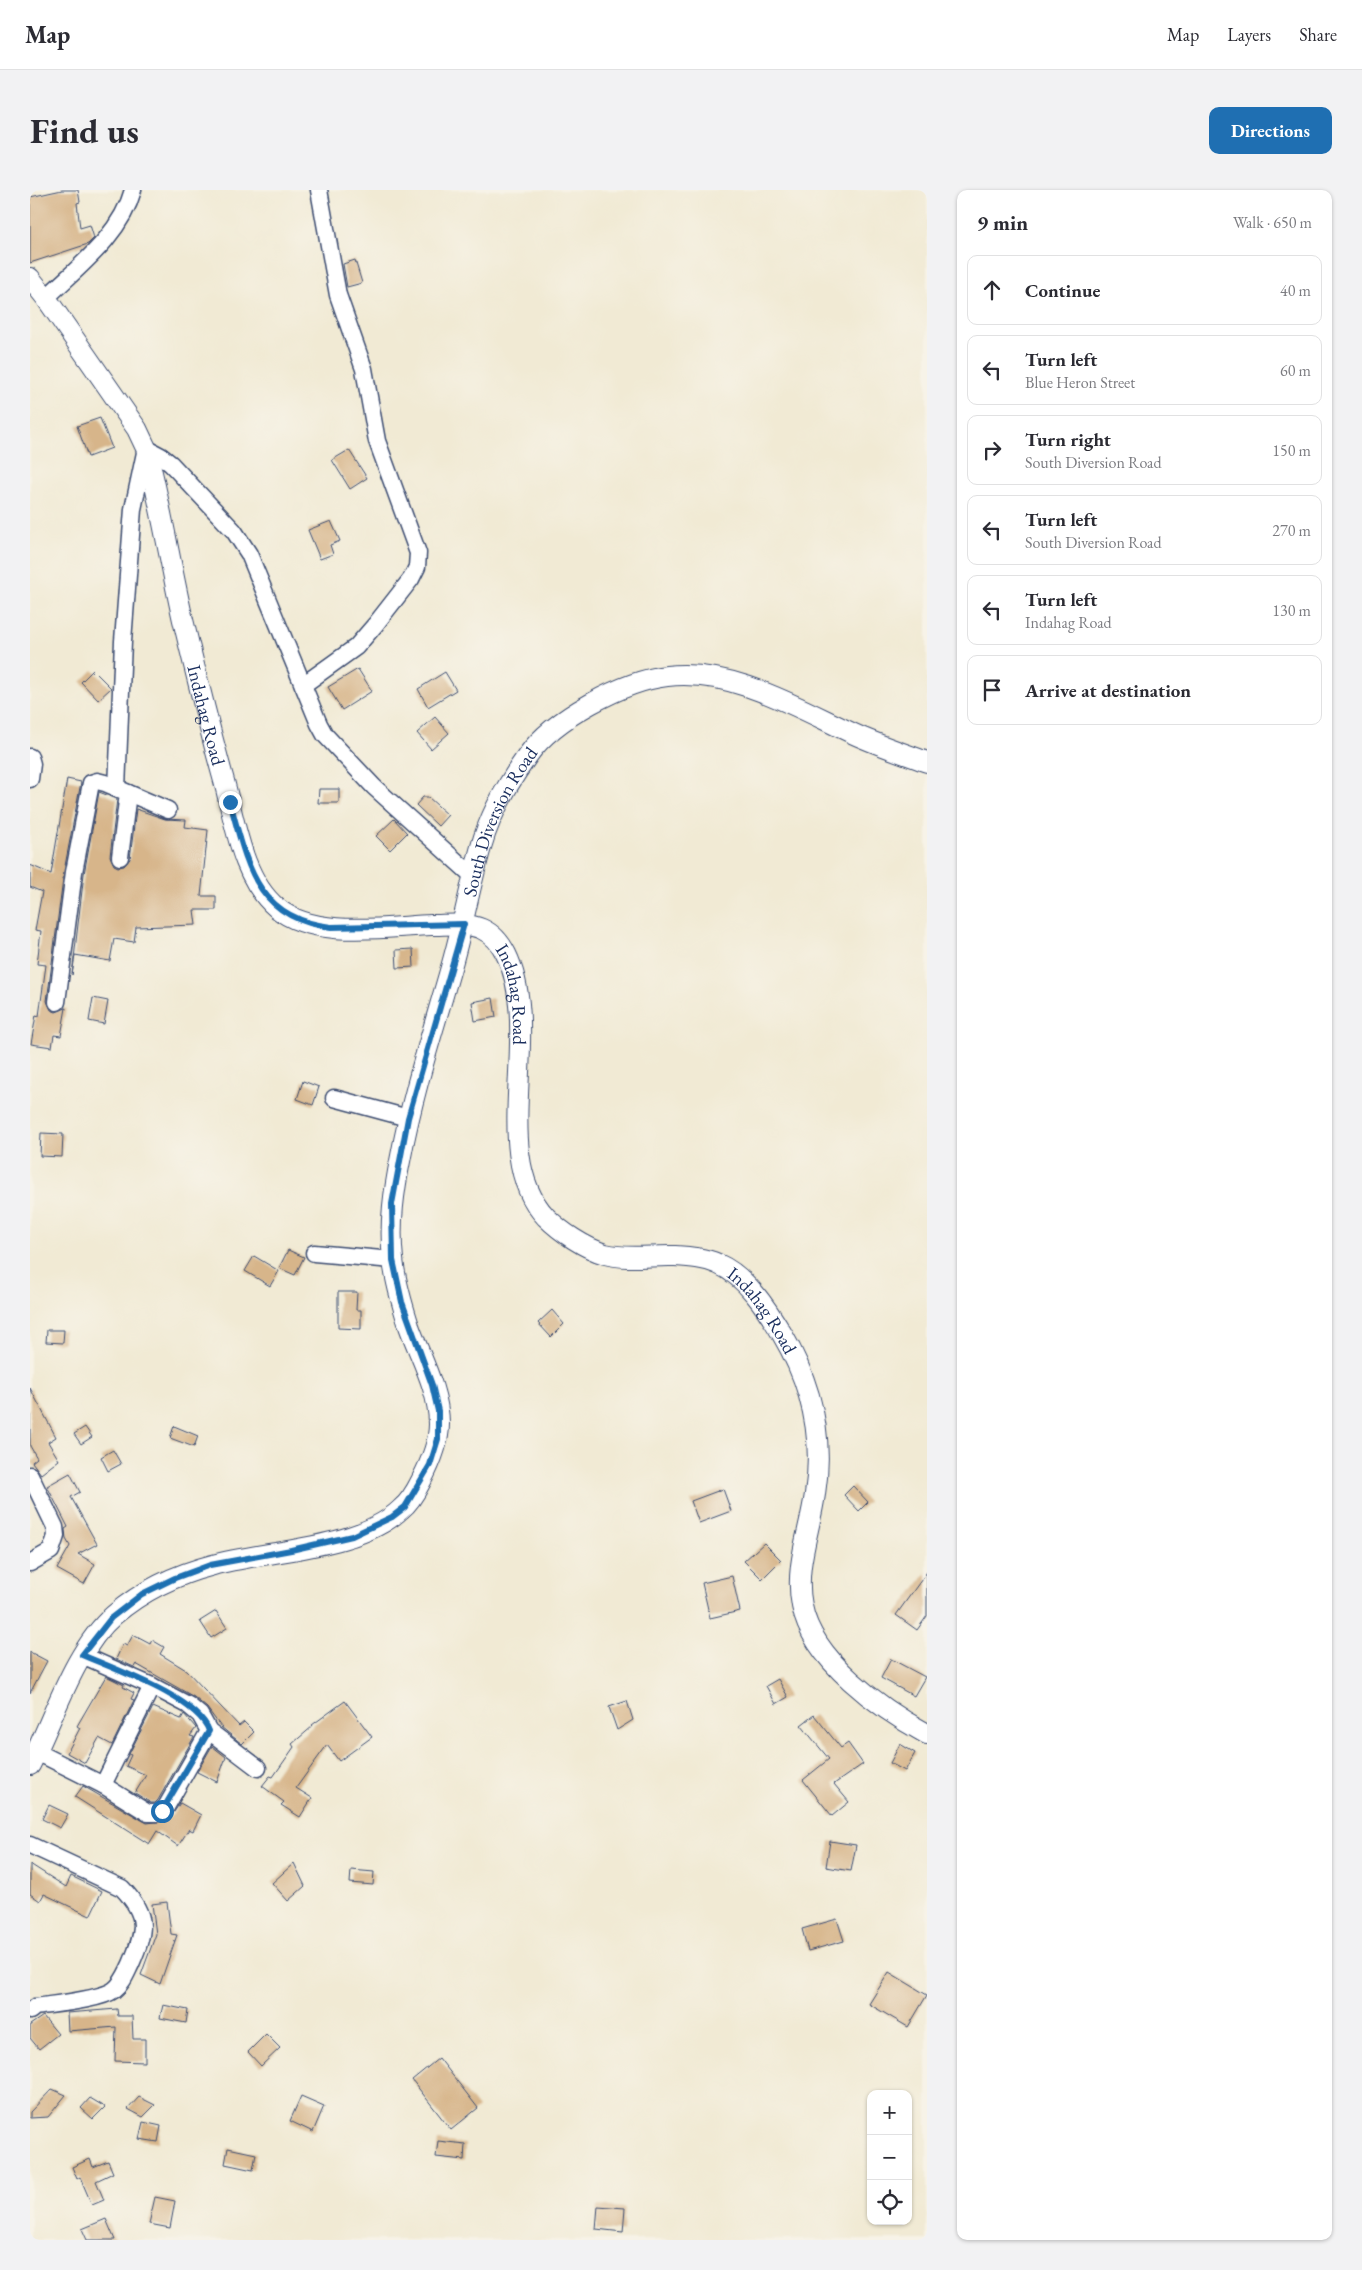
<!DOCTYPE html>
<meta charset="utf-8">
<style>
body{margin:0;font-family:"EB Garamond",serif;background:#f2f2f3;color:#2b2b33}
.controls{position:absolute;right:15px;bottom:15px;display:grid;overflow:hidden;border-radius:10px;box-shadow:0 1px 4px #0004}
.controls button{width:45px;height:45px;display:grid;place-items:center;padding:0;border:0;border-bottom:1px solid #e1e1e2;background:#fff;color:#2b2b33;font:25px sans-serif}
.stop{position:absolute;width:15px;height:15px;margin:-11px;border:4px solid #1f6fb2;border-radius:50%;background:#fff}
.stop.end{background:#1f6fb2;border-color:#fff;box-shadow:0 1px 5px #0008}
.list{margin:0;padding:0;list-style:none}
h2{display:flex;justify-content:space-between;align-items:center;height:65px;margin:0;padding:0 20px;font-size:21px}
h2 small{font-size:16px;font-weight:400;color:#7c7c81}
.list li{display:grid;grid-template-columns:32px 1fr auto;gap:15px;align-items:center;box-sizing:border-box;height:70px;margin:0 10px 10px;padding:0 10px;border:1px solid #e1e1e2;border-radius:10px}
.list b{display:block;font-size:19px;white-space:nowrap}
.list p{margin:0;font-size:16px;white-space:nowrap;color:#7c7c81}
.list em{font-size:16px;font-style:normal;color:#7c7c81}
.icon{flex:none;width:28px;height:28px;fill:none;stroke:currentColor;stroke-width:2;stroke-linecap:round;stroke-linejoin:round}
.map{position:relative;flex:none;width:897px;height:2050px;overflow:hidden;border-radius:10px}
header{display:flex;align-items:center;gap:30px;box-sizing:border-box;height:70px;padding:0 25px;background:#fff;border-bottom:1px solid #e1e1e2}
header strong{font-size:24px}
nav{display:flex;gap:28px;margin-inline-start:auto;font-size:18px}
.intro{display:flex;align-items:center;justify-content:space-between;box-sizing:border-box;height:120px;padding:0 30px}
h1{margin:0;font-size:35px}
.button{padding:12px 22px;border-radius:10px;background:#1f6fb2;color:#fff;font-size:18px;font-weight:700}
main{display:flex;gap:30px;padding:0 30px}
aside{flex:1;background:#fff;border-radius:10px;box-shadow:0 1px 4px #0004}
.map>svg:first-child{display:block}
.building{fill:#d7b58a}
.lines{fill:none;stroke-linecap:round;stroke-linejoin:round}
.minor-casing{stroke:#3b4b70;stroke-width:19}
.major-casing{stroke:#3b4b70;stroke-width:22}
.minor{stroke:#fff;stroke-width:16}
.major{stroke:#fff;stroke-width:20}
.route{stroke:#1f6fb2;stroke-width:6}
.labels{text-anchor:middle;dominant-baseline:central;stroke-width:4;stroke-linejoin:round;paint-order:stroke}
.street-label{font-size:19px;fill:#1b2f5e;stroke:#f7f3e8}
</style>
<header>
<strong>Map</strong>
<nav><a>Map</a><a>Layers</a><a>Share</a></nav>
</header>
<div class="intro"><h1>Find us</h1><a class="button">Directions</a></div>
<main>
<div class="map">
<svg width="897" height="2050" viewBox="0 0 897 2050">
<rect width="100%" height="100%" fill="#f7f3e8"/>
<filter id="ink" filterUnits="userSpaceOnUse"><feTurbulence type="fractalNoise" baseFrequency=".02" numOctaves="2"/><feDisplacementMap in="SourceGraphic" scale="10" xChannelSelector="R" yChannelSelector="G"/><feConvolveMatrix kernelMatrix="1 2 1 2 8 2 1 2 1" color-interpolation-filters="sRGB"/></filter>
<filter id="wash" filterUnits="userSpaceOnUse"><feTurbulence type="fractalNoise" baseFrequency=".0096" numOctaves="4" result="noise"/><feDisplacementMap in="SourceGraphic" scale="20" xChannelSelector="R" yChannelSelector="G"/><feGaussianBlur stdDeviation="1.12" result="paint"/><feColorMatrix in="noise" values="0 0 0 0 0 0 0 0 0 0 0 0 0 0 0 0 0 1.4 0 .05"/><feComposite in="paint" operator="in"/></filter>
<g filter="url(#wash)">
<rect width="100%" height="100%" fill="#f1ead4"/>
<g id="blocks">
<g class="building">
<path d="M32,0H48L50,12L47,13L50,38L60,35L64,48L58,54L0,73V7Z"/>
<path d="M325,70L332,93L317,97L313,74Z"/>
<path d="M70,228L82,258L58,267L47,236Z"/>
<path d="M319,260L337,288L320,299L302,270Z"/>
<path d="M301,331L310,351L300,355L303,364L290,369L278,340Z"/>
<path d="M328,479L342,501L312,520L298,497Z"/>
<path d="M63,480L81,498L68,510L51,492Z"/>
<path d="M415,482L426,500L398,517L388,499Z"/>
<path d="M405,527L419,543L401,559L387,543Z"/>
<path d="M37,589L51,592L34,681L17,811L21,820L26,822L36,818L31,846L24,845L22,857L1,854L6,825L9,826L16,775L7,774L11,741L5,740L12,702L0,697V675L21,684Z"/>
<path d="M289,599H309V613H288Z"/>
<path d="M69,602L87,609L80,666L84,675L88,677L94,676L100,669L106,619L135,629L156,630L155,637L178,640L171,706H186V720H164L166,735L106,737L104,752L84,749L80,771L45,765L42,785L54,684Z"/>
<path d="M393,607H398L418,625L408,636L386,615Z"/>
<path d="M364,629L377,643L360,660L346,646Z"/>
<path d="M383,759L384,777L367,778L366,760Z"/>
<path d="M63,808L78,811L74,834L59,831Z"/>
<path d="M463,808L466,827L445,831L442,812Z"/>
<path d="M273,891L289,897L283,915L267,909Z"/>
<path d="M11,943L33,944L32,967L10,966Z"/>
<path d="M258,1060L274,1067L265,1085L249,1078Z"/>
<path d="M224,1066L249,1081L240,1096L215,1081Z"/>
<path d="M308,1102H327L326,1120H331V1139L308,1138Z"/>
<path d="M522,1120L534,1134L521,1147L508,1133Z"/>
<path d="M17,1140H34L33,1153L16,1152Z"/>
<path d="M0,1198L26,1247L18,1252L29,1270L11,1284L2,1272L7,1268L0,1256Z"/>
<path d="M144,1236L168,1246L164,1257L140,1248Z"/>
<path d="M55,1237L62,1247L51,1254L44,1244Z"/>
<path d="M83,1260L91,1274L78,1281L71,1267Z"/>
<path d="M40,1283L50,1302L41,1307L67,1354L48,1364L65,1374L54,1394L27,1379L40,1356L36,1349L35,1339L38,1337L17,1296Z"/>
<path d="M823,1296L838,1312L829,1321L814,1305Z"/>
<path d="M693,1299L701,1321L669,1333L661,1311Z"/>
<path d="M734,1353L751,1370L732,1389L714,1371Z"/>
<path d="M897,1382V1426L887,1440L866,1425Z"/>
<path d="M702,1386L710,1421L680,1428L672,1393Z"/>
<path d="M186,1421L197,1438L181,1448L170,1431Z"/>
<path d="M103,1445L120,1454L122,1450L134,1457L130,1464L156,1480L209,1536L214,1532L224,1542L212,1554L191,1537L177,1518L164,1507L106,1474L104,1477L86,1469L93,1454L97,1456Z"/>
<path d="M0,1462L17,1471L0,1503Z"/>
<path d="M861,1469L895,1487L884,1506L851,1488Z"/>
<path d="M76,1486L94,1495L93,1497L104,1503L101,1509L104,1510L82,1555L69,1548L55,1573L37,1563L50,1538L47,1536Z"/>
<path d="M748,1489L758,1507L746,1514L736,1496Z"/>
<path d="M315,1511L342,1547L309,1571L297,1555L266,1598L282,1608L270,1627L251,1615L254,1612L232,1596L240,1586L243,1587L264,1557L262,1554L283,1536L282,1535Z"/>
<path d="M597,1511L603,1530L587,1540L579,1517Z"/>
<path d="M123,1517L151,1529L154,1524L166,1538L160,1546L164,1547L128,1610L125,1613H121L105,1603L116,1585L96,1576L101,1565L99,1564Z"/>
<path d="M784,1525L811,1558L818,1553L833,1574L804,1594L819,1612L802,1626L773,1590L799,1569L771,1535Z"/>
<path d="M870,1554L885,1563L875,1581L860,1573Z"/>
<path d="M182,1556L196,1567L187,1592L167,1582Z"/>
<path d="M53,1596L117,1633L134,1631L142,1625L150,1613L171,1625L163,1641L159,1639L148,1656L127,1641L119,1654L45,1607Z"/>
<path d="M19,1615L38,1624L30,1638L12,1629Z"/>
<path d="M800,1651L826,1655L821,1681L796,1677Z"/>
<path d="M264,1673L275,1696L258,1711L242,1693Z"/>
<path d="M0,1674L36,1697L41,1686L72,1701L60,1726L14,1704L10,1711L0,1704Z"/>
<path d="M321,1680L344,1682L343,1695L320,1693Z"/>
<path d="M137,1712L141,1744L147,1745L130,1794L111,1785L126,1744L122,1714Z"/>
<path d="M807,1729L814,1751L778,1761L772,1739Z"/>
<path d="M859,1782L897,1805L878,1837L839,1814Z"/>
<path d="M133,1815L158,1820L156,1833L130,1828Z"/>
<path d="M87,1819L88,1826H102L103,1849H115V1872L85,1871L86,1837L38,1841L37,1823Z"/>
<path d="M13,1826L28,1844L9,1859L0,1848V1835Z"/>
<path d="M236,1844L250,1858L231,1876L218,1862Z"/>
<path d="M409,1868L448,1918L421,1940L382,1890Z"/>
<path d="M22,1899L36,1905L18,1927L0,1928V1922Z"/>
<path d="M271,1906L294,1916L283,1942L260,1931Z"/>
<path d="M109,1907L125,1915L113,1927L98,1919Z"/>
<path d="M60,1908L75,1917L63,1929L51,1918Z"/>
<path d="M113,1932L131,1936L128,1952L109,1949Z"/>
<path d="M408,1951L435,1954L434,1970L406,1967Z"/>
<path d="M198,1958L226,1964L223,1980L195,1974Z"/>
<path d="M60,1969L63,1977L78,1971L83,1983L66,1991L74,2010L62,2015L50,1987L47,1989L42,1977Z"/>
<path d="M125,2007L145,2011L140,2038L119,2034Z"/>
<path d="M568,2016L595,2018L593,2042L566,2039Z"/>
<path d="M76,2029L85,2050H57L52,2039Z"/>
</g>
</g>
</g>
<g filter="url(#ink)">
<use href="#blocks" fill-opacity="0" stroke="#3b4b70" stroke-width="1"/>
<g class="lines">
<g class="minor-casing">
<g id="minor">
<path d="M16,108C48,77 91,45 103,0"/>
<path d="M273,495L326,457L345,435L381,389L387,377L388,363L347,251L334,179L308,105L289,0"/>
<path d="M0,567L2,574L0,589"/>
<path d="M87,599L93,451L103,319L116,258L131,266L141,274L204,341L219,364L289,534L295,545L344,597L444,687"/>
<path d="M90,667L98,603"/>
<path d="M27,812L44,682L61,593L67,591L75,593L138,620"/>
<path d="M304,908L378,928"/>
<path d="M284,1063L363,1070"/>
<path d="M0,1285L25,1337L26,1346L21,1361L0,1373"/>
<path d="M52,1465L122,1496L158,1515L170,1525L179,1541L228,1578"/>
<path d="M7,1562L73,1595L118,1623H128L136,1617L179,1541"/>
<path d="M73,1595L122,1496"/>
<path d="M0,1655L92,1698C119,1726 115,1741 101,1774C96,1784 93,1793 84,1800C70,1810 24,1814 5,1817L0,1821"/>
</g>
</g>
<g class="major-casing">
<g id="major">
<path id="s1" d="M0,88L16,108L107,239L116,258C131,315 140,373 153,430C166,484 179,537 194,591C205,632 212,689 247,718C284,749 355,737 401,735C418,735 436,732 452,739C463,744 471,754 476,764C514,841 457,965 516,1027C531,1042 555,1058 575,1064C597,1070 623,1065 645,1066C660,1067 675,1068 688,1074C716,1086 737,1119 752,1144C781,1193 794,1247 785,1304C780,1341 764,1378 772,1416C782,1470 851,1519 897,1544"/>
<path id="s2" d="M0,1575C24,1528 44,1460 84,1425C112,1401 148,1384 183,1375C238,1360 330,1359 371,1319C380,1312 386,1301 391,1291C400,1274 409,1254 409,1234C409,1200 390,1167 379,1136C372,1114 365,1091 363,1069C359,1034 364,1000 371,966C383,901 404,838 422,774C433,735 440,696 451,657C460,624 478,593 498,565C523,529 593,491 637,486C702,478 768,518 824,544C848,555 873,563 897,572"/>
</g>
</g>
<use href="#minor" class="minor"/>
<use href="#major" class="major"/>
</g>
</g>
<g class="lines" filter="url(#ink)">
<path class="route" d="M132,1621L179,1541C168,1508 84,1479 52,1465L81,1428L112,1404L145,1388L180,1375L261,1360L322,1346L362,1327L375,1317L400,1275L408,1249V1221L402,1195L372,1112L363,1070L362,1014L378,928L434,734L301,737C226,729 217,674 200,612"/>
</g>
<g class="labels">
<g class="street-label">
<text stroke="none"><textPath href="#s1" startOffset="480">Indahag Road</textPath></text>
<text stroke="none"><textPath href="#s2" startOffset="1204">South Diversion Road</textPath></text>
<text stroke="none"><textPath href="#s1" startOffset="975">Indahag Road</textPath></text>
<text stroke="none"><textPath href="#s1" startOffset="1455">Indahag Road</textPath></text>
</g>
</g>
</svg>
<div class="controls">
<button>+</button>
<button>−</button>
<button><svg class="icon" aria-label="locate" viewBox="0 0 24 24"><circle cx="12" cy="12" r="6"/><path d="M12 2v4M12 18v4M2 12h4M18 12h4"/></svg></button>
</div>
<div class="stop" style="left:132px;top:1621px"></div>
<div class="stop end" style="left:200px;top:612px"></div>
</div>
<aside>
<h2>9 min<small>Walk · 650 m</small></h2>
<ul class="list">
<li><svg class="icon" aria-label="ahead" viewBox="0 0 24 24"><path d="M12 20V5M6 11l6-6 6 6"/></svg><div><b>Continue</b></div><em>40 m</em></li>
<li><svg class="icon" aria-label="left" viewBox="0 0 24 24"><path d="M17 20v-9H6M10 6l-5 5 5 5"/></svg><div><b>Turn left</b><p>Blue Heron Street</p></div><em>60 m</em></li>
<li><svg class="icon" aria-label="right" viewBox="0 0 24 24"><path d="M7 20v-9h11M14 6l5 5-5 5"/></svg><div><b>Turn right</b><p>South Diversion Road</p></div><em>150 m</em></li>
<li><svg class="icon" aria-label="left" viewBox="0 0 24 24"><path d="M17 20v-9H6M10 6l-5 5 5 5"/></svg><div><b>Turn left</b><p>South Diversion Road</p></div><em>270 m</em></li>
<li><svg class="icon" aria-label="left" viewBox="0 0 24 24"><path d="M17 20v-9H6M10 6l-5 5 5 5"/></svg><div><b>Turn left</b><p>Indahag Road</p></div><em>130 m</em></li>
<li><svg class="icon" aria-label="arrive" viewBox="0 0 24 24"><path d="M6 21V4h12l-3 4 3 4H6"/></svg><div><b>Arrive at destination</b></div></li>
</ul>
</aside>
</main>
